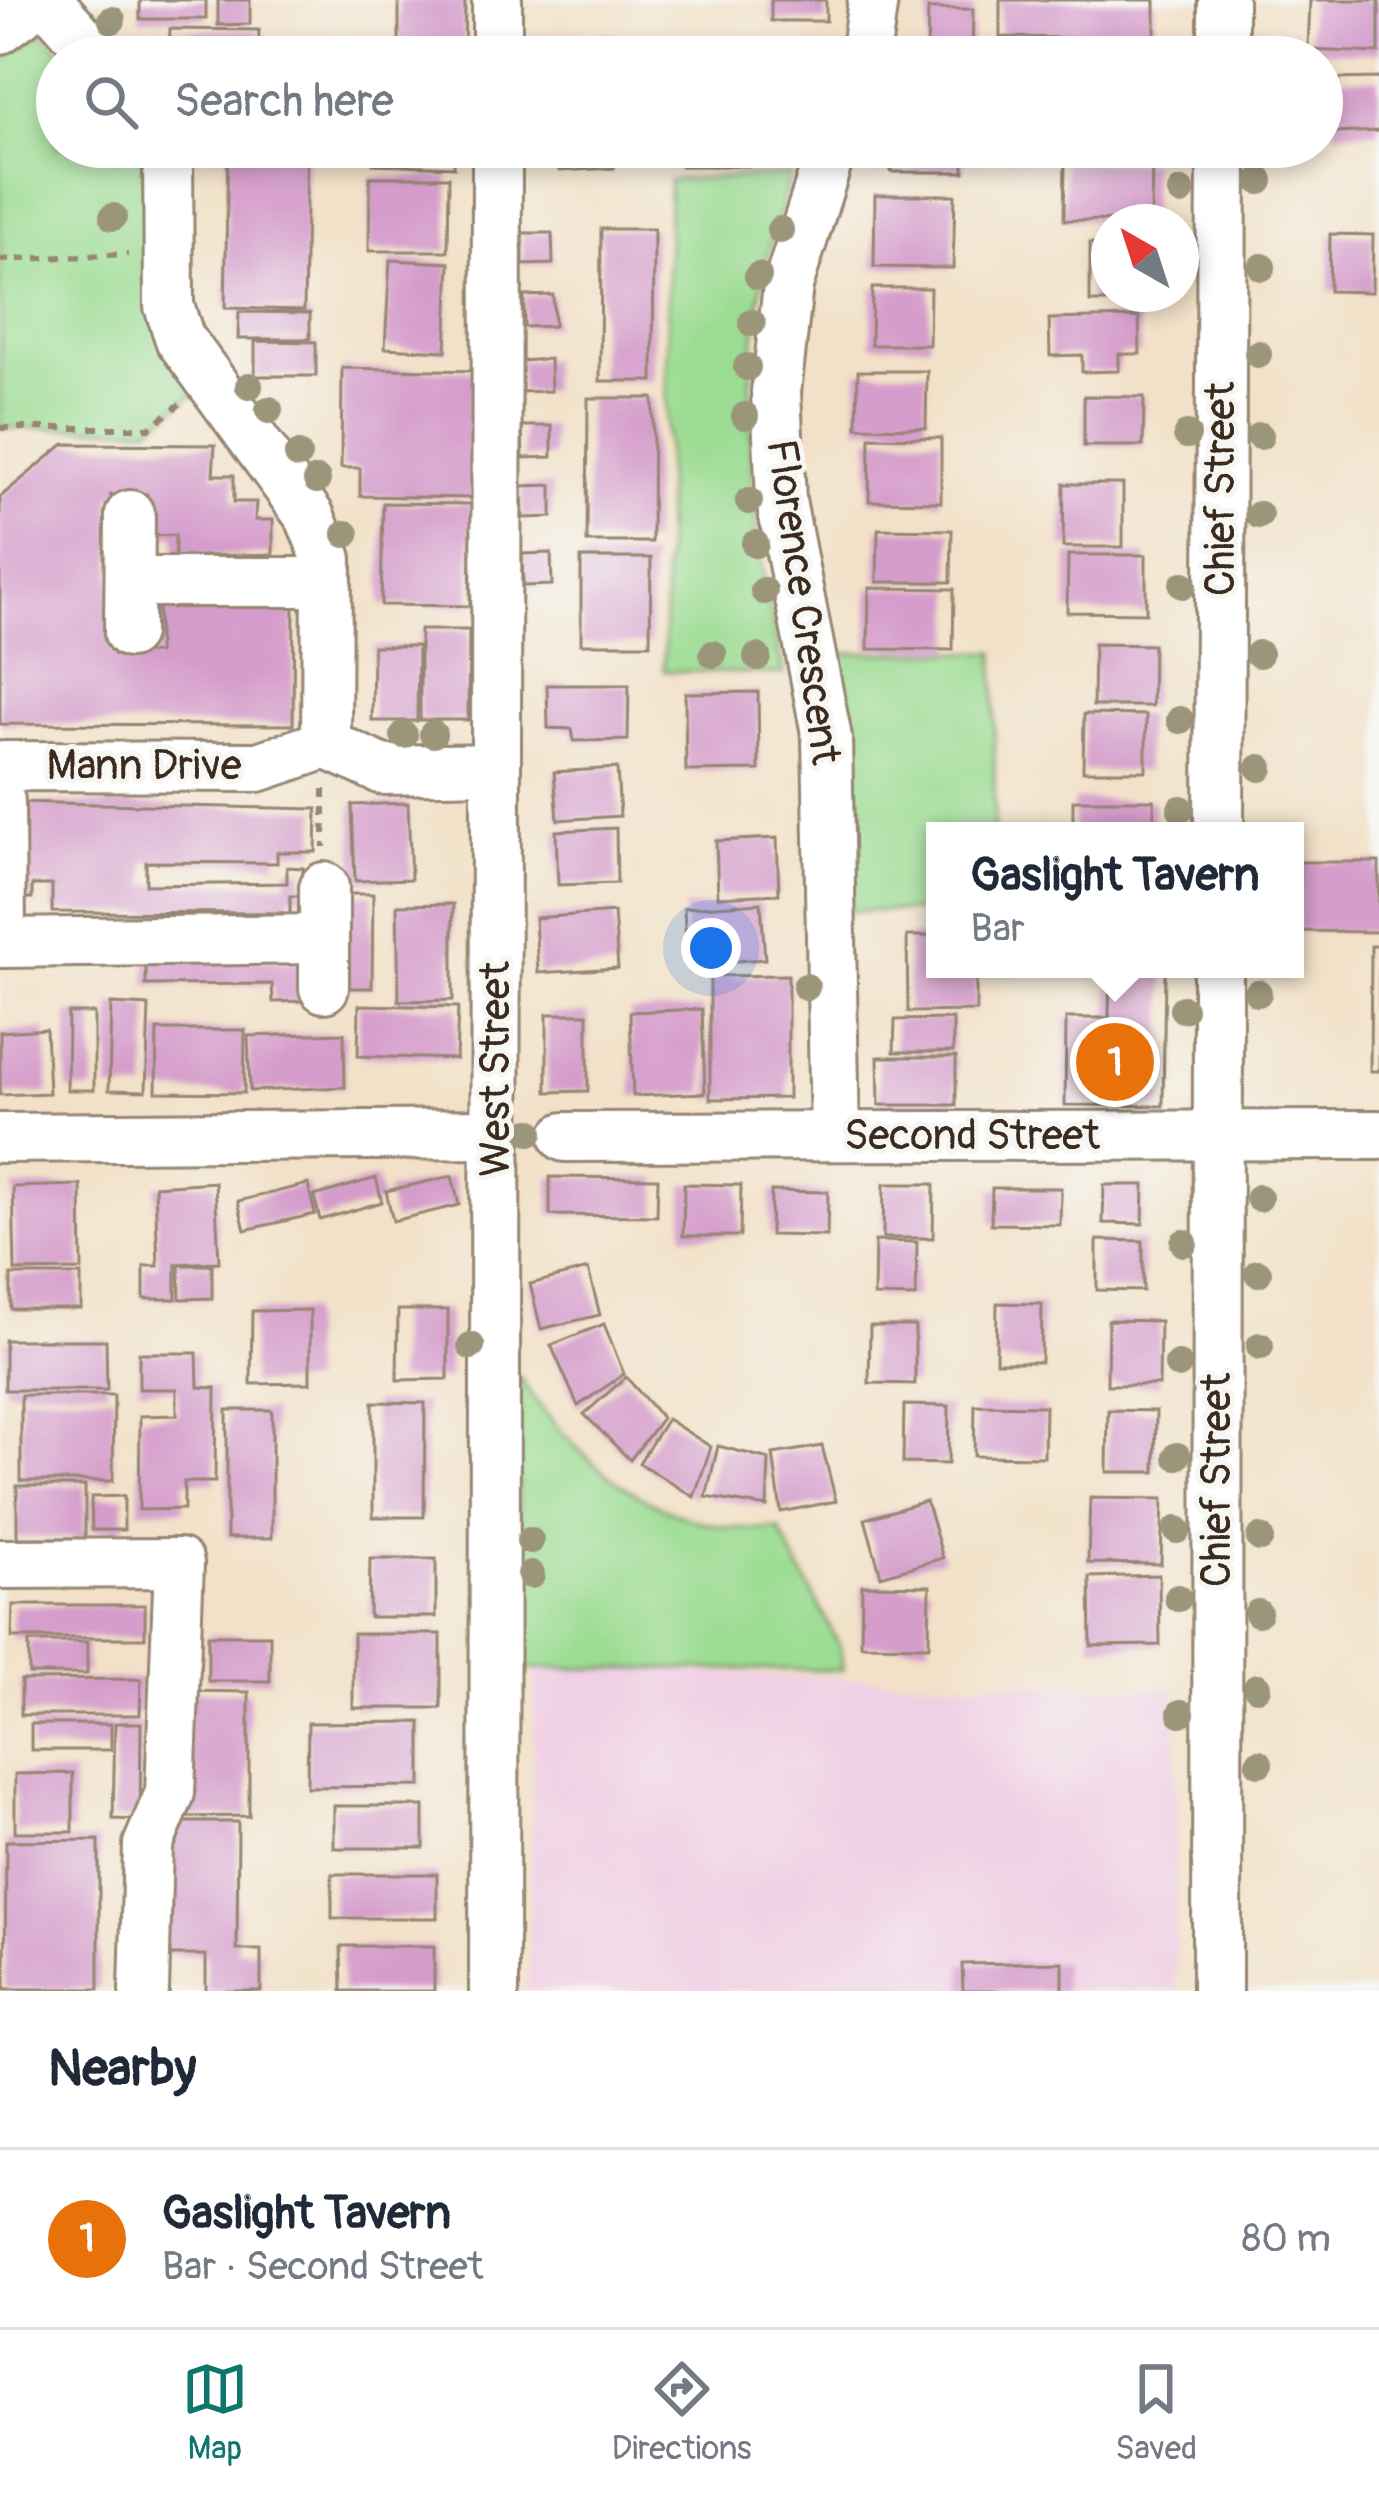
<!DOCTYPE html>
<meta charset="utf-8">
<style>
body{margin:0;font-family:Pangolin,sans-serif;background:#f6f6f7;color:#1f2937}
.compass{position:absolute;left:1091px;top:204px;width:108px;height:108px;border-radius:50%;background:#fff;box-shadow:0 6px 18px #0003;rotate:321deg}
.you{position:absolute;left:711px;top:948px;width:42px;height:42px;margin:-30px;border:9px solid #fff;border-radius:50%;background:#1a73e8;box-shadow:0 0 0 18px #1a73e833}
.badge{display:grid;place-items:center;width:78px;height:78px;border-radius:50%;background:#0f766e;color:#fff;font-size:39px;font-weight:700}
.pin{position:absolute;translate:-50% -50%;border:6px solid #fff;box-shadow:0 3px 12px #0006}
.popup{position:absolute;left:926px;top:822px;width:378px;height:156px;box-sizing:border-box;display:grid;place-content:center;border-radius:0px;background:#fff;filter:drop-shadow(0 3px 9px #0005);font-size:39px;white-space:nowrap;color:#747a83}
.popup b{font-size:45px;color:#1f2937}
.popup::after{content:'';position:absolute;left:50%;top:100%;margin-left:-24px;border:24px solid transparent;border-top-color:#fff}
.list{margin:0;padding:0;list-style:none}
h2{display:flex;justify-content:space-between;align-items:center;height:156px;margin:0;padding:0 48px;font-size:51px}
h2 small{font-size:39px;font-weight:400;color:#747a83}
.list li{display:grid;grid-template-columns:78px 1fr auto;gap:36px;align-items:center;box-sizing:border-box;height:180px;padding:0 48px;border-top:3px solid #e0e1e3}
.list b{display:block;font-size:45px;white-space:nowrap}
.list p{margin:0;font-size:39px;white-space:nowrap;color:#747a83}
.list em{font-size:39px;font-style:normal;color:#747a83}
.icon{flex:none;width:66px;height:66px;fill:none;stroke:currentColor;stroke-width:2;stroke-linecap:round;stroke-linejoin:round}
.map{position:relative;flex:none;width:1379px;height:1991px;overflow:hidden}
.search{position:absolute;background:#fff;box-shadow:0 6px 18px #0003;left:36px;right:36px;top:36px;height:132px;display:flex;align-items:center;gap:30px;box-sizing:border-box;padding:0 42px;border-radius:66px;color:#747a83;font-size:45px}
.sheet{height:336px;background:#fff}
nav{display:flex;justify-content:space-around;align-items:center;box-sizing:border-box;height:168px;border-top:3px solid #e0e1e3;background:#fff;font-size:33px;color:#747a83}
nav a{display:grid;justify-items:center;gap:6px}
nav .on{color:#0f766e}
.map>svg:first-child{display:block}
.built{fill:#f0d0e4}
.green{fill:#9bdc92;stroke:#6b8358;stroke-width:3}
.building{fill:#d59dcb}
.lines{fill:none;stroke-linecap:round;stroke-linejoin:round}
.minor-casing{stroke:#968673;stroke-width:54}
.path{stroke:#968673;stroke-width:6;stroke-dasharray:9 9;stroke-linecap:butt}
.minor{stroke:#fff;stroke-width:48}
.tree{fill:#9b957a}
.labels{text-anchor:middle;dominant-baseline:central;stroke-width:10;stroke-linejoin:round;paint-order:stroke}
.street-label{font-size:42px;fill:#3b2a1e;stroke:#f6f6f2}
</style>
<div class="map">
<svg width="1379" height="1991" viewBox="0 0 1379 1991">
<rect width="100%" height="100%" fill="#f6f6f2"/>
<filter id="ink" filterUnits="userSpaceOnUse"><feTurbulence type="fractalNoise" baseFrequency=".00833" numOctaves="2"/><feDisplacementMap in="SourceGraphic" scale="24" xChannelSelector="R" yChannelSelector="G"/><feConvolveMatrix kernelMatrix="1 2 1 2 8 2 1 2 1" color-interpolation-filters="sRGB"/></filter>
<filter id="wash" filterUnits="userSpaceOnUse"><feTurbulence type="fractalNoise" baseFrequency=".004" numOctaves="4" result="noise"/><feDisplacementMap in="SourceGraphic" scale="48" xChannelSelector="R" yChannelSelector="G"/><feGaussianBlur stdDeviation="2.7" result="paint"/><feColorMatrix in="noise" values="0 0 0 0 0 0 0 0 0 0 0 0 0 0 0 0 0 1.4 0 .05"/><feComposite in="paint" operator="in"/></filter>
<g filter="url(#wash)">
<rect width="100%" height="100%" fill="#f2e1c8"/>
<path class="built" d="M535,1666L1176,1690V1991H528Z"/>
<g class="green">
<path d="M42,33L69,57H57V147H140L158,322L201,388L149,428H0V61Z"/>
<path d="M790,175C781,208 770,240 764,273C738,406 751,543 784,674L664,671L669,180Z"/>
<path d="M995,652L994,831H935V911H848L827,653Z"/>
<path d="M519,1377C566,1447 630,1506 714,1525C735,1530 758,1528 779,1529L840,1647L843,1670L518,1668Z"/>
</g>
<g id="blocks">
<g class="building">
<rect x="140" y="0" width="66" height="19"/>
<path d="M218,0H250V24L218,25Z"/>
<path d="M399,0H465L464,57H399Z"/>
<rect x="771" y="0" width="55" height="21"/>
<path d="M1000,0H1155V39L1000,37Z"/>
<path d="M1310,0H1379V53L1308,50Z"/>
<path d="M928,9H973L972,57H927Z"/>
<path d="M170,29L259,30L258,57L169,56Z"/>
<path d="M630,35V57H553V36Z"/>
<path d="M1379,78V131L1334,133L1333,79Z"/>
<path d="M228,147H307L304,310L225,308Z"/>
<path d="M373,147H454V167L373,164Z"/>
<path d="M558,147H613L614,168L559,171Z"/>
<path d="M682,147H765V166H681Z"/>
<rect x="891" y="147" width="73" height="25"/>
<path d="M1065,163H1152L1151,221L1064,220Z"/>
<path d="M370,177H449L448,251H369Z"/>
<path d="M875,195H955L953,268L874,267Z"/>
<path d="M601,229H654L653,381H600Z"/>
<path d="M523,233H552L553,264L523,265Z"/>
<path d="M1330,234L1373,235L1372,292L1329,291Z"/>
<path d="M1090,243L1109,244V294H1144V302H1090Z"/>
<path d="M390,260L450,263L446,351L385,348Z"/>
<path d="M872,288H930L929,345H871Z"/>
<path d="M553,295L554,326L524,327V296Z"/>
<path d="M239,312L310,313V339H238Z"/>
<path d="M1139,317L1140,354H1119V371L1082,372V355L1050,356L1049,319Z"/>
<path d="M255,341L316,342V376H255Z"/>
<path d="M550,359L551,391L521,392L520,361Z"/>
<path d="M342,368L477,371L474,498L360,496V468H341Z"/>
<path d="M858,371H927L926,428L857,427Z"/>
<path d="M1084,396L1144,397L1143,446H1084Z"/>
<path d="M588,398H653L652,542H587Z"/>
<path d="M522,426H552V457L523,458Z"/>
<path d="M870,437L941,438V502L869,501Z"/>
<path d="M64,444L215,445L213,475H234V502H256L255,520H273V554L175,557V535L147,536V494L111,495L113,654L158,653V597L294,598L293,725L0,724V497Z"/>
<path d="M1064,484H1123V547H1063Z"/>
<path d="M552,485V517L523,518L522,486Z"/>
<path d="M383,503L472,504L470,606L381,605Z"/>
<path d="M878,529L952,530L951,582H877Z"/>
<path d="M551,553L552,585L523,586L522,554Z"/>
<path d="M1068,555H1146V613L1067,612Z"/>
<path d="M581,558H651L650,644H581Z"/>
<path d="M869,588L954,589L953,650L868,649Z"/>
<path d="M420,630H469L468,720H420Z"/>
<path d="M1094,644L1153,645L1152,706H1093Z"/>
<path d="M373,646H418L417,721H372Z"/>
<path d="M547,685H629L628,740L574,741L572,729L548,728Z"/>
<path d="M758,692L759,770L686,771L685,693Z"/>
<path d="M1084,714L1146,715V771H1083Z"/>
<path d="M617,768L620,816L558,820L554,772Z"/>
<rect x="1073" y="800" width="81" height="31"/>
<path d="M13,802L317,809L316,852H277V863L146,862V885L287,883V867L303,868V896H290V913L52,912V885H32V898H13Z"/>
<path d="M408,803L411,879L355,881L352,805Z"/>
<path d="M616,828L617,883L558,885L556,831Z"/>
<path d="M777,838L779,894L718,897L716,841Z"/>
<path d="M1299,862H1379V932L1298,931Z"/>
<path d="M342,894H373L372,988H341Z"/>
<path d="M761,903L765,959L687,964L684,908Z"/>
<path d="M453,904V1000L399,1001L397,905Z"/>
<path d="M614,912L618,968L538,973L535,918Z"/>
<path d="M907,936H935V969H976V1011L908,1012Z"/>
<path d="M1371,946H1379V1071H1370Z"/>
<path d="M146,951L306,963V1001L273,1002L272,984L146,985Z"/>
<path d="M1110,969H1165L1163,1106L1065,1105L1066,1018H1109Z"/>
<path d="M788,975V1098L710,1099V976Z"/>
<path d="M111,1004L149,1006L146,1091L109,1090Z"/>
<path d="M359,1005L458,1007L456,1059L358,1056Z"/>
<path d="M702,1009L705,1093L633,1096L630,1012Z"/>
<path d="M68,1013H94V1090H67Z"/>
<path d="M547,1014H588V1091L547,1092Z"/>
<path d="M953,1019V1052H894L895,1020Z"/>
<path d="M46,1029L49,1093L0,1095V1032Z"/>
<path d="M157,1030H245L244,1093L156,1092Z"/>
<path d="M344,1033L345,1087L250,1091L248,1036Z"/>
<path d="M878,1057H956V1105H879Z"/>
<path d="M452,1176L459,1205L393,1221L386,1191Z"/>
<path d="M550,1177L658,1178L657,1216L550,1215Z"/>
<path d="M376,1178L382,1202L320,1220L314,1196Z"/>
<path d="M215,1182L219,1262L176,1264V1299H144V1266H158L155,1186Z"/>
<path d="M308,1184L315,1214L245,1230L238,1201Z"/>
<path d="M684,1184L741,1185L740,1236H683Z"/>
<path d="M884,1184H934L933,1238H883Z"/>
<path d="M81,1185L82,1270L15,1271L13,1187Z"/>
<path d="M1104,1185H1144L1143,1224L1103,1223Z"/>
<path d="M992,1188H1061L1060,1225L991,1224Z"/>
<path d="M771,1191L828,1192L827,1236L770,1235Z"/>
<path d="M1097,1240L1143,1241V1291L1097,1290Z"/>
<path d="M875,1241L917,1242L916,1297L874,1296Z"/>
<path d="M179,1265H212V1298L180,1299Z"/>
<path d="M588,1269L600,1315L541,1329L530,1284Z"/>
<rect x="11" y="1275" width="70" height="34"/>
<path d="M997,1303L1042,1304L1041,1362H996Z"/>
<path d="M310,1310V1383L251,1384L252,1311Z"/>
<path d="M398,1310H448V1379L397,1380Z"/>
<path d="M1108,1320L1160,1321L1159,1385H1107Z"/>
<path d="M604,1324L624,1374L578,1406L551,1345Z"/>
<path d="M870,1326H915V1384L869,1383Z"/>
<path d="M5,1340H106L107,1390H5Z"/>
<path d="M139,1353H197L198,1387L216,1388L215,1482H184V1509L139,1510L140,1416L177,1415V1389H139Z"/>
<path d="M626,1377L662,1418L630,1460L584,1414Z"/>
<path d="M21,1395H114L113,1481H21Z"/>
<path d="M373,1402L425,1403L424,1517H373Z"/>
<path d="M904,1405L949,1406L948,1464L903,1463Z"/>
<path d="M975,1405L1045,1406L1044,1457L974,1456Z"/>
<rect x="227" y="1410" width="45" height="128"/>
<path d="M1108,1410L1156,1411L1155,1472H1107Z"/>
<path d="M667,1419L711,1447L694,1497L639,1463Z"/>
<path d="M718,1446L769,1459L767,1507L706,1497Z"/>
<path d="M822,1446L836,1501L781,1512L773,1454Z"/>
<rect x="17" y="1486" width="68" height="52"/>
<path d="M124,1496V1530H92L91,1497Z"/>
<path d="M1090,1498L1163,1499L1161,1564L1088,1563Z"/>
<path d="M926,1501L943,1558L881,1576L865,1519Z"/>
<path d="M370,1559H436V1617H369Z"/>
<path d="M1159,1575L1160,1645L1091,1646L1090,1577Z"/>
<path d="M862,1585L930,1586L929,1646L861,1645Z"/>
<path d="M13,1605H145V1638H12Z"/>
<rect x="353" y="1634" width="88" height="74"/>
<rect x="208" y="1635" width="62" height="46"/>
<rect x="29" y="1642" width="58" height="32"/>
<path d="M141,1679L140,1715H21V1680Z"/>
<path d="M184,1691L249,1692V1816L184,1817Z"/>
<path d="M421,1722V1786L307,1787L308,1723Z"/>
<path d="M115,1723H141L140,1820L113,1819Z"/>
<rect x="31" y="1724" width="80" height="26"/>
<path d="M73,1773V1832H15V1774Z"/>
<rect x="334" y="1806" width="90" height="42"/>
<path d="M159,1822H238L237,1950H261V1991H206V1955H159Z"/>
<path d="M99,1840V1989H5L6,1841Z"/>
<rect x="332" y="1874" width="105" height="44"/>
<path d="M341,1946H434V1991H342Z"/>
<path d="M1063,1962V1991H963L962,1964Z"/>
</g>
</g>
</g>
<g filter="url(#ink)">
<use href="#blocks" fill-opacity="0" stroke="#968673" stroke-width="3"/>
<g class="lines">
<g class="minor-casing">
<g id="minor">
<path d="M47,0L98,57"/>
<path d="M0,29L39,0"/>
<path d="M497,57V0"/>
<path d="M865,57L873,0"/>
<path d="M1223,57V0"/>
<path d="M168,147L169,306L180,339L310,517L327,559L326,744"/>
<path d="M832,147L788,285L776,392L781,501L827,738L835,1136"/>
<path d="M130,582H326"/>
<path d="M129,633L130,515"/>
<path d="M0,775V766L258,767L326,744L383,770L496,768"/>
<path d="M0,801L1,943"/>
<path d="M1219,831L1222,147"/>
<path d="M0,943L324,939"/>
<path d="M324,988V887"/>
<path d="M565,1137L1379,1135"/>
<path d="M0,1138L496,1134"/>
<path d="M0,1564L179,1563L170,1793L148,1845L144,1991"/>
<path d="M494,1991L497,147"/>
<path d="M1217,1991L1218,969"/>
</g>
</g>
<g class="path">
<path d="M0,260L128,254"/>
<path d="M0,428H149L180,404"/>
<path d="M324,789V847"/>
</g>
<use href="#minor" class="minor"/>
</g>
<g class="tree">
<circle cx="112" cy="20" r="14"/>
<circle cx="1260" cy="181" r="14"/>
<circle cx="1181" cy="192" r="14"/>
<circle cx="113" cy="217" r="14"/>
<circle cx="780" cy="230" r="14"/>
<circle cx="1262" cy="267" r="14"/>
<circle cx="758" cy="276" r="14"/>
<circle cx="752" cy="323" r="14"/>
<circle cx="1258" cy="354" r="14"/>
<circle cx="747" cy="367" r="14"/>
<circle cx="249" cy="386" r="14"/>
<circle cx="269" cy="410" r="14"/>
<circle cx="745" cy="416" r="14"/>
<circle cx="1187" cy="435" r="14"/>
<circle cx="1260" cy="436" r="14"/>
<circle cx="298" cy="455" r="14"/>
<circle cx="317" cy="480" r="14"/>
<circle cx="749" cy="501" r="14"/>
<circle cx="1259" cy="515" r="14"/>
<circle cx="346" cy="534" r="14"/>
<circle cx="755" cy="544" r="14"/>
<circle cx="1183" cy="585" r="14"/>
<circle cx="764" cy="591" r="14"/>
<circle cx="713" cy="654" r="14"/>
<circle cx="1259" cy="654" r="14"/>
<circle cx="757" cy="657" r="14"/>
<circle cx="1180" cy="720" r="14"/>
<circle cx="433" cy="734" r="14"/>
<circle cx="404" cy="735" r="14"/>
<circle cx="1260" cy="768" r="14"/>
<circle cx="1181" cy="809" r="14"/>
<circle cx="806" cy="987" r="14"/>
<circle cx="1258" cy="993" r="14"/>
<circle cx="1183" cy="1009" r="14"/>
<circle cx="530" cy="1132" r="14"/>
<circle cx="1259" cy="1198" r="14"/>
<circle cx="1184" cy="1243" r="14"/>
<circle cx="1258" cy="1273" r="14"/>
<circle cx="471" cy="1346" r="14"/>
<circle cx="1260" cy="1346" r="14"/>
<circle cx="1178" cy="1365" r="14"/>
<circle cx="1177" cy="1456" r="14"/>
<circle cx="1177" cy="1530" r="14"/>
<circle cx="1260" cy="1538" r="14"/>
<circle cx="530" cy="1541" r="14"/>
<circle cx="531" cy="1575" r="14"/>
<circle cx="1178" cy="1598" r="14"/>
<circle cx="1258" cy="1613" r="14"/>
<circle cx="1257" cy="1687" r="14"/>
<circle cx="1181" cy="1713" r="14"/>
<circle cx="1259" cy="1763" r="14"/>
</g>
</g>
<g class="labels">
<g class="street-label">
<text transform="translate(1221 489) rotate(-90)">Chief Street</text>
<text transform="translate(803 602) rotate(82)">Florence Crescent</text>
<text x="144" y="766">Mann Drive</text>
<text transform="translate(496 1069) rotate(-90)">West Street</text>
<text x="972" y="1136">Second Street</text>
<text transform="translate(1217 1480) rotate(-90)">Chief Street</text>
</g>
</g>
</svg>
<svg class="compass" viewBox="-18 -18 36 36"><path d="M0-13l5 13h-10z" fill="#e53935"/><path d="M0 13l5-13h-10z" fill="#747a83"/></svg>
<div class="you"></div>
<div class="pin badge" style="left:1115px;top:1062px;background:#e8710a">1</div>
<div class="popup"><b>Gaslight Tavern</b>Bar</div>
<div class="search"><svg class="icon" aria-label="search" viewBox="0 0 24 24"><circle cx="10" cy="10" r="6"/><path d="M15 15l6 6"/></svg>Search here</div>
</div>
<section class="sheet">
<h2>Nearby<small></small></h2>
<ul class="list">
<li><span class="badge" style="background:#e8710a">1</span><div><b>Gaslight Tavern</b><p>Bar · Second Street</p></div><em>80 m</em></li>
</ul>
</section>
<nav>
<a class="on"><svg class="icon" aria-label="map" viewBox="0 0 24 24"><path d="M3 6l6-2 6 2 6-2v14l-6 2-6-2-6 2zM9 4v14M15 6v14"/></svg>Map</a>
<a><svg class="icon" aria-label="directions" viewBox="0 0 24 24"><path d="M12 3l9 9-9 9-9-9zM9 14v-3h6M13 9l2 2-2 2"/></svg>Directions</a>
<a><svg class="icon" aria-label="saved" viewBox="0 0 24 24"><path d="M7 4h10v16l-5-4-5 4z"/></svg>Saved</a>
</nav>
